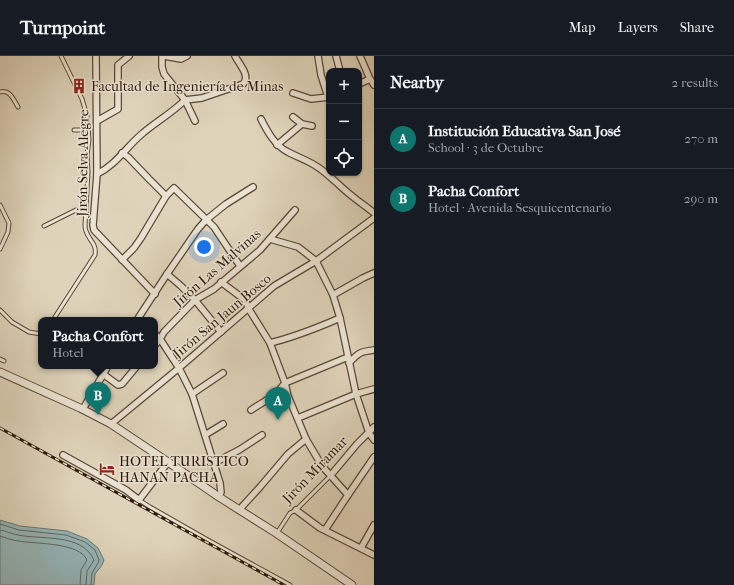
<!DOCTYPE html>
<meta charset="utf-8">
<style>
body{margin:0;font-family:"IM FELL French Canon",serif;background:#20242c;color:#f1f3f6}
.controls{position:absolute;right:12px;top:12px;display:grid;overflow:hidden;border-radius:8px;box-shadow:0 1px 3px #0004}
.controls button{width:36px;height:36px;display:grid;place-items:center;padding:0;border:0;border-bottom:1px solid #363941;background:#171b24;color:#f1f3f6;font:20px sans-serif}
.you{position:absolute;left:204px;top:191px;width:14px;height:14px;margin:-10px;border:3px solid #fff;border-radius:50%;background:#1a73e8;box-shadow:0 0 0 6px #1a73e833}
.badge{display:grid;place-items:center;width:26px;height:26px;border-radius:50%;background:#0f766e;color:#fff;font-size:13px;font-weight:700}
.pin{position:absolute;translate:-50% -33px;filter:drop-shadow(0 1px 2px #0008)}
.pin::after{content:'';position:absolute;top:21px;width:14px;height:12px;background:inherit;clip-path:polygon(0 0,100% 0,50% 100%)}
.popup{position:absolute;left:38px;top:261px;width:120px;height:52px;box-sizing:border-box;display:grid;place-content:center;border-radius:8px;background:#171b24;filter:drop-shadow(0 1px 3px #0005);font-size:13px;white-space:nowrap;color:#9ea1a6}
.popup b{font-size:15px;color:#f1f3f6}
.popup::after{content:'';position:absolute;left:50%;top:100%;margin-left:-8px;border:8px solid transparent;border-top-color:#171b24}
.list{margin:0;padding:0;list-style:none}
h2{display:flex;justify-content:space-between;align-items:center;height:52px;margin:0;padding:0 16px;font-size:17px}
h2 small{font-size:13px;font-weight:400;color:#9ea1a6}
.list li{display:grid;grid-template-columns:26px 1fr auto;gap:12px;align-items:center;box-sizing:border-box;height:60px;padding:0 16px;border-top:1px solid #363941}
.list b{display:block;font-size:15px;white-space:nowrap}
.list p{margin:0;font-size:13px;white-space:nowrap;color:#9ea1a6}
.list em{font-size:13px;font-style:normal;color:#9ea1a6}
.icon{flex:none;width:22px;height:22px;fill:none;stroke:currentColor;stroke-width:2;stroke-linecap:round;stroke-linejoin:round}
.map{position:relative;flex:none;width:374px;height:529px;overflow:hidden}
header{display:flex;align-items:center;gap:24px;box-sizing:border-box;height:56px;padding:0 20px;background:#171b24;border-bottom:1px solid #363941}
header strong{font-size:19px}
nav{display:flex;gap:22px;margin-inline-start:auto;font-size:14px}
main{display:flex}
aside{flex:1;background:#171b24}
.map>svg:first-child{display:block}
.water{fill:#96b6b9;stroke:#6d7873}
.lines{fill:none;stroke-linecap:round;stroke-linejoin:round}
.shore{stroke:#626862;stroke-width:1}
.service-casing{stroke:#5b4836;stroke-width:5}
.minor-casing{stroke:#5b4836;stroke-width:8}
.tertiary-casing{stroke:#5b4836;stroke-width:9}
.service{stroke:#eae3d3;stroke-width:3}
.minor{stroke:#eae3d3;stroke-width:5.5}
.tertiary{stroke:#eae3d3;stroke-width:7}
.rail-casing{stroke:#2f1a0a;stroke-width:3}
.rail{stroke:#eae3d3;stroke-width:1.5;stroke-dasharray:4.5;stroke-linecap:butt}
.labels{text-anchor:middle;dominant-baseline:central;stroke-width:3;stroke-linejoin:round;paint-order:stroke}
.poi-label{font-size:14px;fill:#2f1a0a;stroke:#eae3d3;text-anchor:start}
.street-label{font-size:14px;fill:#2f1a0a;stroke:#eae3d3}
</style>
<header>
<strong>Turnpoint</strong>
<nav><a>Map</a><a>Layers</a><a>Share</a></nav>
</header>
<main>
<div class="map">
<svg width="374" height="529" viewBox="0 0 374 529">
<rect width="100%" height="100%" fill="#dfd4bb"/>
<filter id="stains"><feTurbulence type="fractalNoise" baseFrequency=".005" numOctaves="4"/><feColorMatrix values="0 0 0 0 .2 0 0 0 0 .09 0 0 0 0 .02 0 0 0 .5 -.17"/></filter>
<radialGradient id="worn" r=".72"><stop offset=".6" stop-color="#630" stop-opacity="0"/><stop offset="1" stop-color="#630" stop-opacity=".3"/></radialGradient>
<path class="water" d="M0,464L20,470L67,475L87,483L98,492L104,504L102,509L95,518L94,529H0Z"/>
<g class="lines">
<g class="shore">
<path d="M0,468L19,474L66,479L85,486L95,494L99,504L98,507L92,517L91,529"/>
<path d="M0,474C6,475 12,478 18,479C42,484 82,477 94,504L87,515L86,529"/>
<path d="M0,480C6,482 12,484 18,485C35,488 79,486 87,504L81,514L80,529"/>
</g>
<g class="service-casing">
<g id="service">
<path d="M0,36C10,33 13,43 18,51"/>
<path d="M74,74H88"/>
<path d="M0,149L9,167L8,176L0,193"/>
<path d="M44,170L76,154L86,157"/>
<path d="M0,254L12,266L29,276L41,278"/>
<path d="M53,264L95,199C97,187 89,185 86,175C85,173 85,171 85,169L88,116L87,99L89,84L87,60L82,43L61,0"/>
<path d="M0,303L4,305"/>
<path d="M139,444L150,451L206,483L290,529"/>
<path d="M277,477L290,457L296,454L331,419"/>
</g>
</g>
<g class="minor-casing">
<g id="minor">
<path d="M96,0L97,118L93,169L94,174L155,238"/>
<path d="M162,0V11L164,18L185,44L195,65"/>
<path d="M164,0L181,3L187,0"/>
<path d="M318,0L321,19L328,41"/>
<path d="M336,0L340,15"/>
<path d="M360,0L370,23L374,29"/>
<path d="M359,28L370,23"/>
<path d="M293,37L311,43L329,41"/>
<path d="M185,44L202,42L243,28C251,20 239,8 235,0"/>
<path d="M293,61L302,68L312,70"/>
<path d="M261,63C267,75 275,90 288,96C297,101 307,104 316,110C328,117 340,131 352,140C359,146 367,151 374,157"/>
<path d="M97,65L118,53V9L129,0"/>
<path d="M277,89L302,68"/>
<path d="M122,97L128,101L149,123L166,140"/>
<path d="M97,118C116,109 127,90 143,77C157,65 172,57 185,44"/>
<path d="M270,183L298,191L316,205L333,239L340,262L356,338L369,377L374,384"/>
<path d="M122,204L134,192L141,182L166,140L174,132L214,171L240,210"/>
<path d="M167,218L181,230L195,244L221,276"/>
<path d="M221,226L245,244L250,255L270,287L285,327L288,340L306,383L322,410L348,439"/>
<path d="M333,239L363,222L374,217"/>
<path d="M137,264L167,218L198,173L206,164L226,148L253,131"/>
<path d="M155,278L160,283L179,312L192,338L220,427L221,436L219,441"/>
<path d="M270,287C294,281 317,272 340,262"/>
<path d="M155,289L160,283L164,276L195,244L214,233L260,194L295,154"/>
<path d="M349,307C359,296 360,296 374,294"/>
<path d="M103,318L118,329L122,328L137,310"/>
<path d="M192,338L223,317"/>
<path d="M83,353L108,310"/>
<path d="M251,354C263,346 277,339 285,327L348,301"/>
<path d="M298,362L356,338L374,333"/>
<path d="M111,368L179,312L274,230L316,205L374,162"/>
<path d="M205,379L223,368"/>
<path d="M63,399L126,434L139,444L168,406"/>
<path d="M214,407L239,394L262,379"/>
<path d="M331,419L357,388L374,371"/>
<path d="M239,454L260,431L288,398L306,383"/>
<path d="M296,454L320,472L374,499"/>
<path d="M325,474L348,439L374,401"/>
<path d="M361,492L374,469"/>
</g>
</g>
<g class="tertiary-casing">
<path id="tertiary" d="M0,316L80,352L111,368L168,406L219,441L276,477L352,529"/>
</g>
<use href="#service" class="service"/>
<use href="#minor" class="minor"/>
<use href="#tertiary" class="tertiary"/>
<g class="rail-casing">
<path id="rail" d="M0,372L284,529"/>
</g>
<use href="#rail" class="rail"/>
</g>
<defs>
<g id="building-bare" transform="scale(1.2)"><path d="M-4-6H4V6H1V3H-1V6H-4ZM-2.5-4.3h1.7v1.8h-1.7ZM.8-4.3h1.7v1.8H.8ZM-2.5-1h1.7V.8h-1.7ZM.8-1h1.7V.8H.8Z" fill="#8f2418" stroke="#eae3d3" stroke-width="2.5" paint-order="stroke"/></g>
<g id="hotel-bare" transform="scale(1.2)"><path d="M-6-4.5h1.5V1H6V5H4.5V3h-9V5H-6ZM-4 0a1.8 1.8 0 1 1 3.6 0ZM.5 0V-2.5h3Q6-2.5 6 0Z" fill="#8f2418" stroke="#eae3d3" stroke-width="2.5" paint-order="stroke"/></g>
</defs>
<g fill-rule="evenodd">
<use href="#building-bare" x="79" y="30"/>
<use href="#hotel-bare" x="107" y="413"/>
</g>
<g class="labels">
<g class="poi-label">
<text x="91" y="30">Facultad de Ingeniería de Minas</text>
<text x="119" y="405">HOTEL TURISTICO<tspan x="119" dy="16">HANAN PACHA</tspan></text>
</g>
<g class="street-label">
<text transform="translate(83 107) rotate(-89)">Jirón Selva Alegre</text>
<text transform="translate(217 212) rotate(-41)">Jirón Las Malvinas</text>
<text transform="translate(222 260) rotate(-40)">Jirón San Jaun Bosco</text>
<text transform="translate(315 414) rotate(-46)">Jirón Miramar</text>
</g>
</g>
<rect width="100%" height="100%" filter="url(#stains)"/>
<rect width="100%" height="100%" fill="url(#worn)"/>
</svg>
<div class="controls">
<button>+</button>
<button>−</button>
<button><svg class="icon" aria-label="locate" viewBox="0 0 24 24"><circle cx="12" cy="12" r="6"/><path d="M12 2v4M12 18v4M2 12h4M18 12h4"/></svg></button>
</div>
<div class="you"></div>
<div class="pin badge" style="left:278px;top:364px">A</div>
<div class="pin badge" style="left:98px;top:359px">B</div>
<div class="popup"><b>Pacha Confort</b>Hotel</div>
</div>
<aside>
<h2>Nearby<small>2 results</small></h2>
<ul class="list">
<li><span class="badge">A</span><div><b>Institución Educativa San José</b><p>School · 3 de Octubre</p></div><em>270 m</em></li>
<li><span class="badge">B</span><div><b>Pacha Confort</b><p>Hotel · Avenida Sesquicentenario</p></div><em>290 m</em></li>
</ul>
</aside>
</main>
